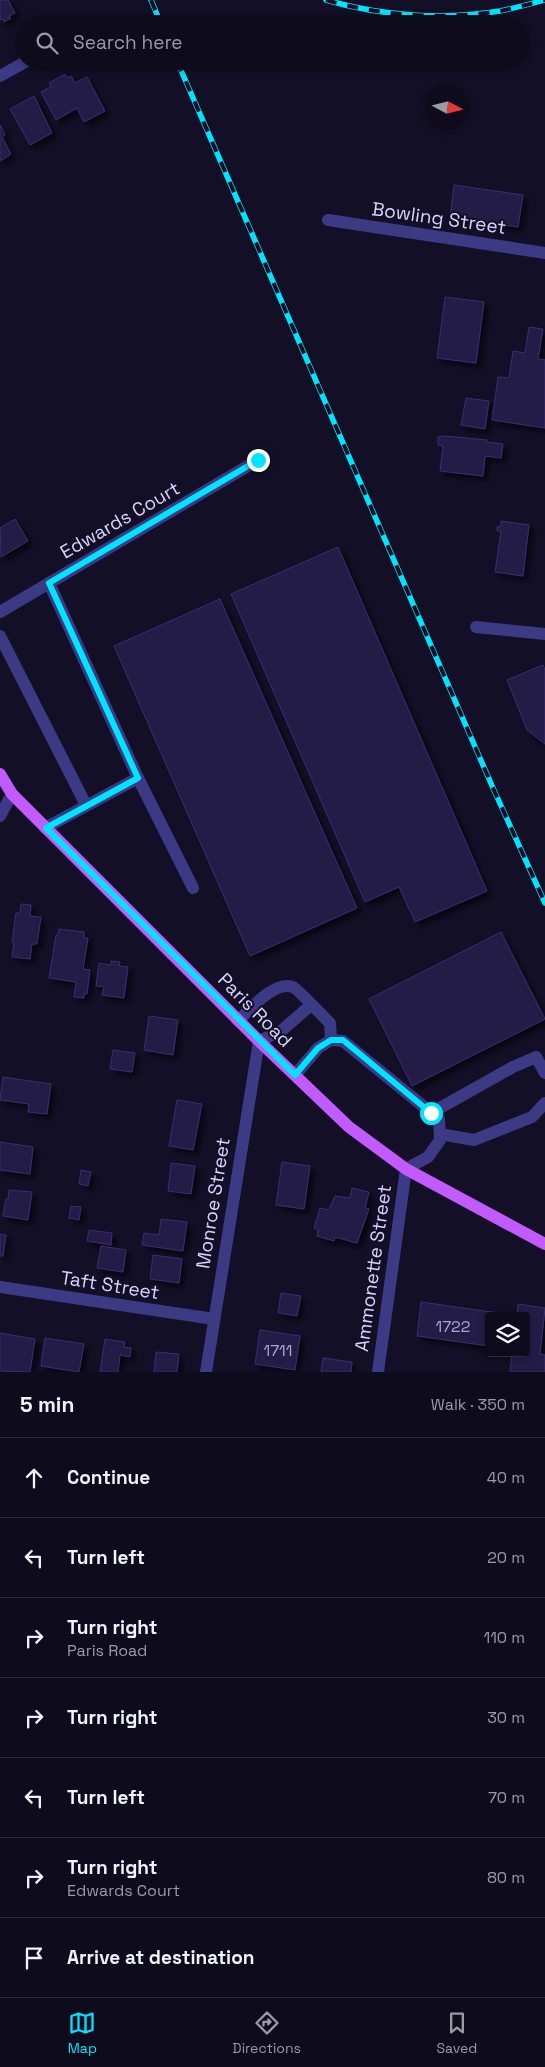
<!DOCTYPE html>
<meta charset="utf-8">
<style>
body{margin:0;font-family:"Space Grotesk",sans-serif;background:#1c1929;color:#f1f3f6}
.controls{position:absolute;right:15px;bottom:15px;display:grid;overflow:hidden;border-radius:5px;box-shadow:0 2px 8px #0003}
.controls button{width:45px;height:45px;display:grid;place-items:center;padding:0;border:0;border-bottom:1px solid #2e2b3b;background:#0e0b1c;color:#f1f3f6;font:25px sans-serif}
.compass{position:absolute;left:425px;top:85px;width:45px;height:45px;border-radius:50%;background:#0e0b1c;box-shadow:0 2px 8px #0003;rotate:97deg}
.stop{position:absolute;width:15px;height:15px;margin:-11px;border:4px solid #00e5ff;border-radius:50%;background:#fff}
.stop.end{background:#00e5ff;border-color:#fff;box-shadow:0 1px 5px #0008}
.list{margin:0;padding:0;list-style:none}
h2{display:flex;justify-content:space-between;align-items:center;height:65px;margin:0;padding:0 20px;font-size:21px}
h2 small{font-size:16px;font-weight:400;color:#9b9ba3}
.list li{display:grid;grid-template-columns:32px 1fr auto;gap:15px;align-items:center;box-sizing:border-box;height:80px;padding:0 20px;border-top:1px solid #2e2b3b}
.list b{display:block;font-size:19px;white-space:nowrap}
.list p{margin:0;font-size:16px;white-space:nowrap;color:#9b9ba3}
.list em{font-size:16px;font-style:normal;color:#9b9ba3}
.icon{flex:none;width:28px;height:28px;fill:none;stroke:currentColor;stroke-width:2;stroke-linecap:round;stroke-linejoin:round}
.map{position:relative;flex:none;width:545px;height:1372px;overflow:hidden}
.search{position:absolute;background:#0e0b1c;box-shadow:0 2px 8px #0003;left:15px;right:15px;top:15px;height:55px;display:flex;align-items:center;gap:12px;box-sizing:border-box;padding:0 18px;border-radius:28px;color:#9b9ba3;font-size:19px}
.sheet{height:625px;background:#0e0b1c}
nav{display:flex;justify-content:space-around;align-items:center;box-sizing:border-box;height:70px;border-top:1px solid #2e2b3b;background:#0e0b1c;font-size:14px;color:#9b9ba3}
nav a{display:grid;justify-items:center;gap:2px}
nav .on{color:#00e5ff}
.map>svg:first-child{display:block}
.building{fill:#241b47;stroke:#3b2d73;filter:url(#shadow)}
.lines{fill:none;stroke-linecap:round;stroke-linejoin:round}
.minor{stroke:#3d3a85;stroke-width:12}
.major{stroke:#c25bff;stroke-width:12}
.rail-casing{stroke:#00e5ff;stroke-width:5.5}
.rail{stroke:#130f26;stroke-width:4;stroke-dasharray:11;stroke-linecap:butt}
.route{stroke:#00e5ff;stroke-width:6}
.labels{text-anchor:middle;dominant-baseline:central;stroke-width:4;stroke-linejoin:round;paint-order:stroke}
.number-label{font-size:16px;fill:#aca6d1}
.street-label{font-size:19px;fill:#d9d4ff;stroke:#130f26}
</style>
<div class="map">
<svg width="545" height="1372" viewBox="0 0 545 1372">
<defs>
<filter id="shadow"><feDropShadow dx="4.5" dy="4.5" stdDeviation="2.5" flood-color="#0009"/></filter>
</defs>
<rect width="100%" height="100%" fill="#130f26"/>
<g class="building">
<path d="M0,0H8L15,13L9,16L11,18L4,22L3,19L0,20Z"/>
<path d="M65,74L67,78L71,76L75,83L87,77L105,111L84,122L77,108L56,120L41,92L51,87L49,83Z"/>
<path d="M34,96L52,133L30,145L10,109Z"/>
<path d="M0,125L5,135L2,137L11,154L0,161Z"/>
<path d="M454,185L523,195L518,227L450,218Z"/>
<path d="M445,297L484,302L476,363L437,358Z"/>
<path d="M529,327L543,329L538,359L545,360V428L492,420L498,377L509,378L513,351L525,353Z"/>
<path d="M466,398L489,401L485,429L461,425Z"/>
<path d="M446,436L487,440V442L503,444L501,458L485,456L483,476L440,471L443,446L438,445V437Z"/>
<path d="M15,519L28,541L1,557L0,528Z"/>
<path d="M501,521L529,525L523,576L495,572L501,531H497V527L501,526Z"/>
<path d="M338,547L487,891L415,922L399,887L365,902L231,594Z"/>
<path d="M220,599L357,908L250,956L114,646Z"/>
<path d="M543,665L545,670V744L527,730L507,680Z"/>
<path d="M21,904L31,905L30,916L41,917L37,944H32L30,959L12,957L14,942H12L16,913H20Z"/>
<path d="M59,929L84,932V938H88L83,969L90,970L87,994H84V998L74,997L76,982L49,978L56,935H58Z"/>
<path d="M501,932L545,1019L412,1086L369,999Z"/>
<path d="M111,961L120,962L119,966L128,967L124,998L102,995L104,987L96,986L99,963L111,965Z"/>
<path d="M149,1016L178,1020L173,1055L144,1050Z"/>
<path d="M113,1050L135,1053L132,1072L110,1069Z"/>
<path d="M3,1077L51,1084L47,1114L28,1112L29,1104L0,1100Z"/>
<path d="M177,1100L202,1104L193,1150L169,1146Z"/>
<path d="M0,1142L33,1147L30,1174L0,1170Z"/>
<path d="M282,1162L310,1166L304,1209L276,1205Z"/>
<path d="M171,1163L195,1166L191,1194L168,1191Z"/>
<path d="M81,1170L91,1172L88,1186L79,1184Z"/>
<path d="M352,1188L369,1192L365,1208L369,1209L357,1243L335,1237L334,1241L317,1236L318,1230L314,1228L320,1208L329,1210L335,1196L350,1198Z"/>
<path d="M9,1190L32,1192L28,1220L3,1216L6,1199H8Z"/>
<path d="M71,1206L81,1207L79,1220L69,1218Z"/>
<path d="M161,1219L187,1222L183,1251L142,1245L144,1233L159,1235Z"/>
<path d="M89,1230L112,1233L111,1245L87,1241Z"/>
<path d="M0,1234L6,1235L3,1256H0Z"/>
<path d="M101,1246L126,1250L123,1272L97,1268Z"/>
<path d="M153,1255L182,1259L179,1283L150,1279Z"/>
<path d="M281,1293L301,1296L297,1316L278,1313Z"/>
<path d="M421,1302L513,1315L489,1316V1346L417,1336Z"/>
<path d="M518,1304L545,1308L540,1354L545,1355V1372H510L512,1353H526V1316H517Z"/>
<path d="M260,1330L300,1336L295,1370L255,1364Z"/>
<path d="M0,1333L35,1339L30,1372L0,1371Z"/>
<path d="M45,1338L84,1344L79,1372L41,1366Z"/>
<path d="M105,1339L125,1342L124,1347L131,1348L130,1357L120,1355L118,1372H100Z"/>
<path d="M156,1352L179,1354L177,1372H154Z"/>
<path d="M323,1358L352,1362L351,1372H321Z"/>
</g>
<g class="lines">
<g class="minor">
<path d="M0,76L27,61"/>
<path d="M328,220L545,253"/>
<path d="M49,583L138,778"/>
<path d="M0,612L258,460"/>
<path d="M476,627L545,634"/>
<path d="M0,636L86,805"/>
<path d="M0,816L12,794"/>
<path d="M45,828L138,778L193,888"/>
<path d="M238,1021C250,1009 275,980 293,987C299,990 323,1017 330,1023L331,1040"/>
<path d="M295,1075L318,1048L331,1040L343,1041L439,1119L440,1140L428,1157L406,1169L378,1372"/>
<path d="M431,1113L513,1067L536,1057L545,1073"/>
<path d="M440,1134L474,1140L532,1117L545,1103"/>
<path d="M0,1287L214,1319"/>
<path d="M206,1372L259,1041L281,1031L311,1005"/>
</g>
<path class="major" d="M0,774L12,794L259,1041L349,1127L406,1169L545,1244"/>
<g class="rail-casing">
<g id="rail">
<path d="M151,0L161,24"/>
<path d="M326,0C381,16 444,20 500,11C515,8 530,4 545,0"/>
<path d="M177,61L493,788L545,903"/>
</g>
</g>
<use href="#rail" class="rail"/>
</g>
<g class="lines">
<path class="route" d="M258,460L49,583L138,778L46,828L295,1075L318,1048L331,1040H343L431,1113"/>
</g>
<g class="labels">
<g class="number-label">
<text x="453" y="1326">1722</text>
<text x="278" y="1350">1711</text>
</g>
<g class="street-label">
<text transform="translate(439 218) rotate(8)">Bowling Street</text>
<text transform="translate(120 520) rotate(-30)">Edwards Court</text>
<text transform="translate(255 1010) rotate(45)">Paris Road</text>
<text transform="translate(213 1203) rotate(-81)">Monroe Street</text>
<text transform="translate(373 1268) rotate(-82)">Ammonette Street</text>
<text transform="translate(110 1285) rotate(9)">Taft Street</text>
</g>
</g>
</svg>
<div class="controls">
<button><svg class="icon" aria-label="layers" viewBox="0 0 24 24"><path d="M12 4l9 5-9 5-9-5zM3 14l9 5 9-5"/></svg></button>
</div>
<svg class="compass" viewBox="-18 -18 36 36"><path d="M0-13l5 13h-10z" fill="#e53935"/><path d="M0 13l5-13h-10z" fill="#9b9ba3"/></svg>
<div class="stop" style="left:431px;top:1113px"></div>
<div class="stop end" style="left:258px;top:460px"></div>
<div class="search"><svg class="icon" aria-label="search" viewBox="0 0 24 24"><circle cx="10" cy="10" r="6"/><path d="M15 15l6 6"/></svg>Search here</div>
</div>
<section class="sheet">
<h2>5 min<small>Walk · 350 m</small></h2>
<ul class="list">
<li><svg class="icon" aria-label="ahead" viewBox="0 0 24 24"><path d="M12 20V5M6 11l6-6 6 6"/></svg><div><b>Continue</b></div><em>40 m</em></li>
<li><svg class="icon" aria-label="left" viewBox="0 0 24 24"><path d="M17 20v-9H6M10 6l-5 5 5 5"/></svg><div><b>Turn left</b></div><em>20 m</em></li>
<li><svg class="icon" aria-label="right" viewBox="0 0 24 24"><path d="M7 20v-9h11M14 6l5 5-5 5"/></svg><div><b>Turn right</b><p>Paris Road</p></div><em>110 m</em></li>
<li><svg class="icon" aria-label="right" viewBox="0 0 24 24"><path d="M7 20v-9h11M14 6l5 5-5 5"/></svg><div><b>Turn right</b></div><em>30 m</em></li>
<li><svg class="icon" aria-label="left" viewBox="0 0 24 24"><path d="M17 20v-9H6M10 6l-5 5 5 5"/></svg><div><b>Turn left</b></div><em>70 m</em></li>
<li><svg class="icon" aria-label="right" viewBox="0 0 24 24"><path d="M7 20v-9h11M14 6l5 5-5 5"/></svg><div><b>Turn right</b><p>Edwards Court</p></div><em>80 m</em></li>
<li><svg class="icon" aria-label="arrive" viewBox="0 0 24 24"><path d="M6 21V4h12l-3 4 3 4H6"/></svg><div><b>Arrive at destination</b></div></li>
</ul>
</section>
<nav>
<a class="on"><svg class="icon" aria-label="map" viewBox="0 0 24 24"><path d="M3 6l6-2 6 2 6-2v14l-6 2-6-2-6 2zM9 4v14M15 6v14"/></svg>Map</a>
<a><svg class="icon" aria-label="directions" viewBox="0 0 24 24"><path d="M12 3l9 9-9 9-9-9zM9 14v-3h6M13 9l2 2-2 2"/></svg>Directions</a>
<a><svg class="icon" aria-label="saved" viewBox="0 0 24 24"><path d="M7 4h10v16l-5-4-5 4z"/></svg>Saved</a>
</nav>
